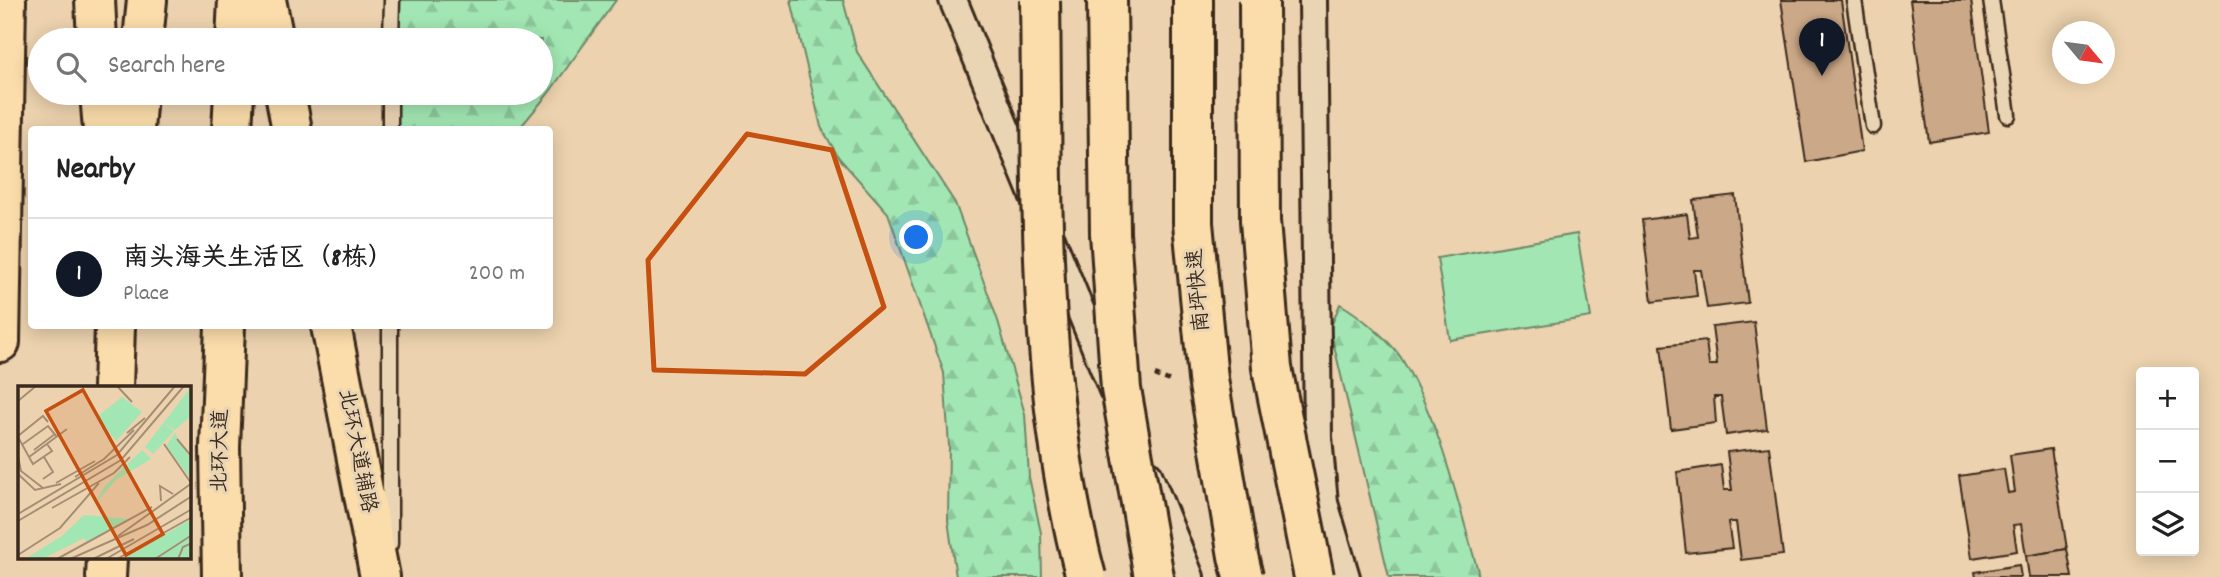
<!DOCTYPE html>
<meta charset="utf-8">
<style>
body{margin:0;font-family:Dekko,"LXGW WenKai TC",sans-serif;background:#f2f2f2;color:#222}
.controls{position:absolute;right:21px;bottom:21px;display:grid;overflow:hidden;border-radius:7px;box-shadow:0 4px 18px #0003}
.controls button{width:63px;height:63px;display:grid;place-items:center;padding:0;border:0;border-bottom:2px solid #e0e0e0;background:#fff;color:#222;font:35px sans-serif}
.compass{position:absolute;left:2052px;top:21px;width:63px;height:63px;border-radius:50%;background:#fff;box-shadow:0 4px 18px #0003;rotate:119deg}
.you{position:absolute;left:917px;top:238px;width:24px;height:24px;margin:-18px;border:5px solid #fff;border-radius:50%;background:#1a73e8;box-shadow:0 0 0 10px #1a73e833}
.badge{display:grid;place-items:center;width:46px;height:46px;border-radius:50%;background:#111827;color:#fff;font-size:23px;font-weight:700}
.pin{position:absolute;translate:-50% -58px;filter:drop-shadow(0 2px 4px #0008)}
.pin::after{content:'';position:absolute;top:37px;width:24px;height:21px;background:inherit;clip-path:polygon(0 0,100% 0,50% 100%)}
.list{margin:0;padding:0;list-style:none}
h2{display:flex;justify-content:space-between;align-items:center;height:91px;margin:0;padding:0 28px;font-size:30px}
h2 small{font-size:23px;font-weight:400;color:#767676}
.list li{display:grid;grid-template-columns:46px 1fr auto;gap:21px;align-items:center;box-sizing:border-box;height:112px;padding:0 28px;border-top:2px solid #e0e0e0}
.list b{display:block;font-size:26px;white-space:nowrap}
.list p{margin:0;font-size:23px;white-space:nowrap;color:#767676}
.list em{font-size:23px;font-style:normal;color:#767676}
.icon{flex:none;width:38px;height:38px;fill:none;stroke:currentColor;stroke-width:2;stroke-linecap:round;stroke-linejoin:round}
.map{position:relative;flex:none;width:2220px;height:577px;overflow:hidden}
.search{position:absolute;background:#fff;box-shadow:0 4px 18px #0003;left:28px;top:28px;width:525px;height:77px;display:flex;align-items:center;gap:18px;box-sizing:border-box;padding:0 24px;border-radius:38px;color:#767676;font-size:26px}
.panel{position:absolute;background:#fff;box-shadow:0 4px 18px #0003;left:28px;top:126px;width:525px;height:203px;border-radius:7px}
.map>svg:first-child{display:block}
.grass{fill:#a2e7b3;stroke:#6e8868;stroke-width:2}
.forest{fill:url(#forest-firs);stroke:#6e8868;stroke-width:2}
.building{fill:#cba887;stroke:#3b2a1e;stroke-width:2}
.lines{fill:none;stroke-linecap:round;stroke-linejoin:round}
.lane-casing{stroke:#3b2a1e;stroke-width:19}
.street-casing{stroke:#3b2a1e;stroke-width:32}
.primary-casing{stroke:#3b2a1e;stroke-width:44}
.highway-casing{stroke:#3b2a1e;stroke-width:44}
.path{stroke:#3b2a1e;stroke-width:4.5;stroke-dasharray:5 5;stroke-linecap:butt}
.lane{stroke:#e9d4b3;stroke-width:14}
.street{stroke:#e9d4b3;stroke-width:26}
.primary{stroke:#fbddab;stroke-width:38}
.highway{stroke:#fbddab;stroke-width:38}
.highway-bridge-casing{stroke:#3b2a1e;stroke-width:44;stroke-linecap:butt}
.highway-bridge{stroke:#fbddab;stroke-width:38}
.marked{fill:none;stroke:#c55010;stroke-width:5;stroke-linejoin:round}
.labels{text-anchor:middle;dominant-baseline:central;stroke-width:6;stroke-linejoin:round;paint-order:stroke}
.street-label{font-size:21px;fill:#3b2a1e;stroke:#e9d4b3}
.inset-road{fill:none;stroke:#a58f74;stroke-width:2}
.view{fill:#c55010;fill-opacity:0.15;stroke:#c55010;stroke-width:3.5}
.inset-edge{fill:none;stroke:#3b2a1e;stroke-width:3.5}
</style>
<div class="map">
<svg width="2220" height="577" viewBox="0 0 2220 577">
<defs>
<pattern id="forest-firs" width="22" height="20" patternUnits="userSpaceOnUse" patternTransform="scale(1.75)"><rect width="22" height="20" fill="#a2e7b3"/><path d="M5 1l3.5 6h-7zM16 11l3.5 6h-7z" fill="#8cc69a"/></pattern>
</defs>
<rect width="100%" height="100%" fill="#ecd2ae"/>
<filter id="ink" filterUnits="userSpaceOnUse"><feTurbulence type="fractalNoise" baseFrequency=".0143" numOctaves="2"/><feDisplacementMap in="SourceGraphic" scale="14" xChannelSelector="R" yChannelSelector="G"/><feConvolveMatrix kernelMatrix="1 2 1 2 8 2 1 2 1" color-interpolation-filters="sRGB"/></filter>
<g filter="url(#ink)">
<path class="grass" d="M1577,234L1591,317L1450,340L1437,258Z"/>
<g class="forest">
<path d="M395,0H616L548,94L519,129L393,130L394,93H541V40H395Z"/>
<path d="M791,0H843L857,52L955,203L998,321L1025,414L1029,477L1041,533L1042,577H956L948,520L949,446L944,373L888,213L839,158L821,127Z"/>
<path d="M1340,304C1358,314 1392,342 1403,361C1441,424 1457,501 1478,571L1476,577H1389L1330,329Z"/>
</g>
<g class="building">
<path d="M1781,0H1841L1862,151L1806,162Z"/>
<path d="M1910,0H1971L1989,132L1929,142Z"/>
<path d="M1735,195L1748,303L1707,308L1701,270H1694L1697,296L1652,302L1642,220L1687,214L1690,238L1698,237L1693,200Z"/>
<path d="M1754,322L1767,429L1726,435L1721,397H1714L1716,423L1671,429L1661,346L1706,341L1709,365H1717L1712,327Z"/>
<path d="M1769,447L1783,555L1741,560L1736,522H1728L1732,548L1686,553L1677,472L1721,465L1724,490H1732L1727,452Z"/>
<path d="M2051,449L2067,549L2026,556L2021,524L2013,525L2017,551L1972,558L1959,476L2004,469L2008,493L2015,492L2010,455Z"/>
<path d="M2067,549L2072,577H2029L2026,556Z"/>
<path d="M2019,565L2021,577H1976L1975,572Z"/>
</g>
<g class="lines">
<g class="lane-casing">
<g id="lane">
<path d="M1854,0L1873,126"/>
<path d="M1991,0L2008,115"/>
<path d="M391,40L392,0"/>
<path d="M390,130V93"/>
<path d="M390,544V326"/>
</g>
</g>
<g class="street-casing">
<g id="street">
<path d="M953,0L1036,202"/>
<path d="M1313,0L1318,437L1324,503L1346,577"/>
<path d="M1051,238L1113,390"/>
<path d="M1148,474L1190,577"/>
</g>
</g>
<g class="primary-casing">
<g id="primary">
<path d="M266,0L274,40"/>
<path d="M143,40L147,0"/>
<path d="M285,93L292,130"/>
<path d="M134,130L137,93"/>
<path d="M331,326L380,577"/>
</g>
</g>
<g class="highway-casing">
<g id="highway">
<path d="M95,0L97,40"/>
<path d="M1107,0L1110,233"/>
<path d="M1193,0V223"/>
<path d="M236,40L238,0"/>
<path d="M100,93L103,130"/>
<path d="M232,130L234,93"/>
<path d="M0,342L6,0"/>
<path d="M113,388L115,326"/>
<path d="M106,577L107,558"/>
<path d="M222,577L220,447L225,326"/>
</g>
</g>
<path class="path" d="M1155,375L1173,382"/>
<use href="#lane" class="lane"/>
<use href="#street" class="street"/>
<use href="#primary" class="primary"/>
<use href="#highway" class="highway"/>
<g class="highway-bridge-casing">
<g id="highway-bridge">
<path d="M1040,0C1043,192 1036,390 1086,577"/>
<path d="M1259,0L1260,221L1272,368L1314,577"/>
<path d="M1193,223L1208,379L1238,556L1243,577"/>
<path d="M1110,233L1121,389L1154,577"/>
</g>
</g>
<use href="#highway-bridge" class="highway-bridge"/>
</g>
</g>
<path class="marked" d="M747,134L832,150L884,307L805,374L654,370L648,260Z"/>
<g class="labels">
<g class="street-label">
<text transform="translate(1200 290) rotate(-95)">南坪快速</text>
<text transform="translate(222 451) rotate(-89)">北环大道</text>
<text transform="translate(356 451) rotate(79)">北环大道辅路</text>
</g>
</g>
<g transform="translate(18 386)">
<rect width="173" height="173" fill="#ecd2ae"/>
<path d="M173,1V30L157,44L147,38L156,45L135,68L127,61ZM157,47L173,74V93L148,60ZM124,64L133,73L98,94L76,119L87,100ZM66,129L113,133L69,156L66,152L24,173L10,171L44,150Z" fill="#a2e7b3"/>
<path d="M104,11L124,26L98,55L79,31ZM173,133V173H106Z" fill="#a2e7b3"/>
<path class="inset-road" d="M99,0L114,16M0,15L18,0M109,47L127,32M0,50L25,30L30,36M0,51L11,71L49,43M159,53L174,71M5,58L30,40L39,51M146,58L173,97M16,64L37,48M0,70L3,85L25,102M11,71L15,78L34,65L29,58M0,88L17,104L43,98M57,91L86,73L116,44M25,93L35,86L26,71M38,97L77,75M143,115L142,100L155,108M34,122L96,87L112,71M0,128L99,69L157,0M0,135L103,74L166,0M100,150L174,97M0,169L42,142L81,97M39,173L134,121M52,173L129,139L174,110M75,173L116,153M88,173L174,123M99,173L174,131M137,173L174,149M160,173L165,161L174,157"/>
<path class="view" d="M65,4L145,148L108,169L28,25Z"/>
<rect width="173" height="173" class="inset-edge"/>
</g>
</svg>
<div class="controls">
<button>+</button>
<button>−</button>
<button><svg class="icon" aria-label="layers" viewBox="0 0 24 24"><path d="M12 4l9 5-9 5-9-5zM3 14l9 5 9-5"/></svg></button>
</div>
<svg class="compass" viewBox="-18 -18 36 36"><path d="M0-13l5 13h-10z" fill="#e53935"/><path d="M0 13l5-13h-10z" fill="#767676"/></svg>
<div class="you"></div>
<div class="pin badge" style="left:1822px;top:76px">1</div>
<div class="search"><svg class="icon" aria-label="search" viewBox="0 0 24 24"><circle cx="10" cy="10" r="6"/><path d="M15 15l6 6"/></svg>Search here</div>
<section class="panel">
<h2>Nearby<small></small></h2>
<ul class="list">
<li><span class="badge">1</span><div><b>南头海关生活区（8栋）</b><p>Place</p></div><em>200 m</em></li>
</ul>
</section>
</div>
